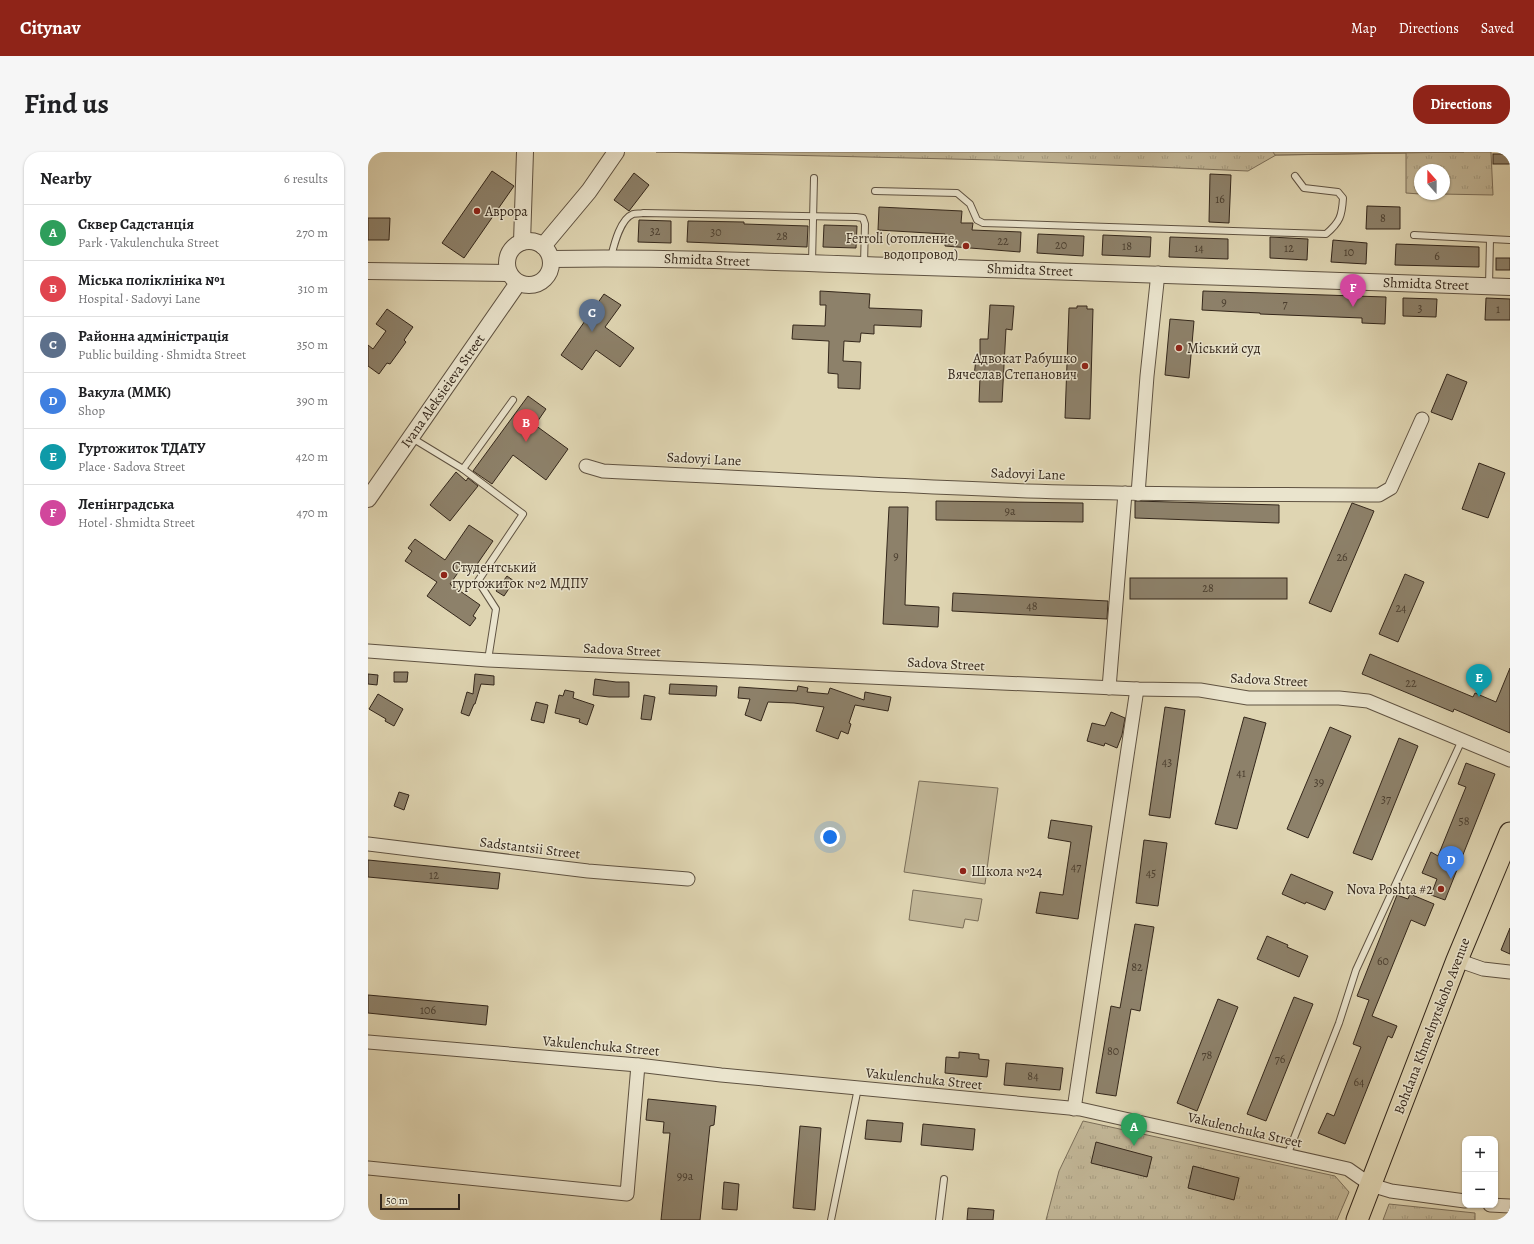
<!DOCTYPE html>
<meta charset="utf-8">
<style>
body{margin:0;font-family:Alegreya,serif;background:#f6f6f6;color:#202124}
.controls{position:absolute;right:12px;bottom:12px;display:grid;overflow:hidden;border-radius:8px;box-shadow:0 1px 3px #0004}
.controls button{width:36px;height:36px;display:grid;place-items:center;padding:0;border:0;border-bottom:1px solid #e0e0e0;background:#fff;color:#202124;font:20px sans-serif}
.compass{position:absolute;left:1046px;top:12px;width:36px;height:36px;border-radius:50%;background:#fff;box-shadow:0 1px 3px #0004;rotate:339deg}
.scale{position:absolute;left:12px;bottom:10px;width:80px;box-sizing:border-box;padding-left:4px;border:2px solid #34271b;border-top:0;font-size:11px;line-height:14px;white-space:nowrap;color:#34271b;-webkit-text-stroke:3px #eae4cd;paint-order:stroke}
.you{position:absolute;left:462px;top:685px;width:14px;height:14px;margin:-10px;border:3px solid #fff;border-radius:50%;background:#1a73e8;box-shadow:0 0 0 6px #1a73e833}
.badge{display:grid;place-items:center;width:26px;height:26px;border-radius:50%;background:#8f2418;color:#fff;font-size:13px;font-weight:700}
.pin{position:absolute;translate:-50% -33px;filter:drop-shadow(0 1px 2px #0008)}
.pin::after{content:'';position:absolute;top:21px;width:14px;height:12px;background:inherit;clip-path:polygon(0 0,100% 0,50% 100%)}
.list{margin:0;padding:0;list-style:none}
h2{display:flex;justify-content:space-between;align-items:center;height:52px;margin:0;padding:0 16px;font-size:17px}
h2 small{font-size:13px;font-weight:400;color:#757577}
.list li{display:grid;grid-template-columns:26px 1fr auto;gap:12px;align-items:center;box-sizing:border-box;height:56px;padding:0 16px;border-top:1px solid #e0e0e0}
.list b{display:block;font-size:15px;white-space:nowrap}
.list p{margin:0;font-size:13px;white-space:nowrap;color:#757577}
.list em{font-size:13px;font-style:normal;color:#757577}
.map{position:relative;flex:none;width:1142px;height:1068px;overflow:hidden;border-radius:16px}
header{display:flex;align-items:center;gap:24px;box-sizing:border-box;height:56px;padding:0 20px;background:#8f2418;color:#fff}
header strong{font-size:19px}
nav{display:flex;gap:22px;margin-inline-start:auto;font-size:14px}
.intro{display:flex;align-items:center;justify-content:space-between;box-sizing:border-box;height:96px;padding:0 24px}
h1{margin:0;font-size:28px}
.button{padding:10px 18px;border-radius:16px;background:#8f2418;color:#fff;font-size:14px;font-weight:700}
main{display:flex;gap:24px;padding:0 24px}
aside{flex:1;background:#fff;border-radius:16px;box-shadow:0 1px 3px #0004}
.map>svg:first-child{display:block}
.grass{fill:url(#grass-tufts);stroke:#7b6f5a}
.garden{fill:#c2b798;stroke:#7b6f5a}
.building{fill:#8d816a;stroke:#34271b}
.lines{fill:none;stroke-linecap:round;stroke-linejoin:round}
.service-casing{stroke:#5f5241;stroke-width:8}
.minor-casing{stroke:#5f5241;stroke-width:15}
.tertiary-casing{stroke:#5f5241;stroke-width:18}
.trunk-casing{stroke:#34271b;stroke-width:23}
.service{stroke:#eae4cd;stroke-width:6}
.minor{stroke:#eae4cd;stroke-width:13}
.tertiary{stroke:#eae4cd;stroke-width:16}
.trunk{stroke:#dfd5b2;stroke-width:21}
.poi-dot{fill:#8f2418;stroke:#eae4cd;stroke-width:1.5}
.labels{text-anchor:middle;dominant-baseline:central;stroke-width:3;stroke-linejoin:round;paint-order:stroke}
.number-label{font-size:12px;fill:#4a3e2f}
.poi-label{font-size:14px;fill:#34271b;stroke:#eae4cd;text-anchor:start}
.street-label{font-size:14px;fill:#34271b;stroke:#eae4cd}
</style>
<header>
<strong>Citynav</strong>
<nav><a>Map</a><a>Directions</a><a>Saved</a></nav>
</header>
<div class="intro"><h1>Find us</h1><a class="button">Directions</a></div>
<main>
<aside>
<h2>Nearby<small>6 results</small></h2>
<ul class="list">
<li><span class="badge" style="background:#2e9e5b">A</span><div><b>Сквер Садстанція</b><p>Park · Vakulenchuka Street</p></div><em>270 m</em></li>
<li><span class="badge" style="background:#e0444e">B</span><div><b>Міська поліклініка №1</b><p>Hospital · Sadovyi Lane</p></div><em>310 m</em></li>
<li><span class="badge" style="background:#5c6f8a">C</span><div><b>Районна адміністрація</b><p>Public building · Shmidta Street</p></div><em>350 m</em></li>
<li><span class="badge" style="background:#3f7fe0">D</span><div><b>Вакула (ММК)</b><p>Shop</p></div><em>390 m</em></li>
<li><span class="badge" style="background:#0f9aa8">E</span><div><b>Гуртожиток ТДАТУ</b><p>Place · Sadova Street</p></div><em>420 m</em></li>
<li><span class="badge" style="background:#d1479c">F</span><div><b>Ленінградська</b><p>Hotel · Shmidta Street</p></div><em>470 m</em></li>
</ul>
</aside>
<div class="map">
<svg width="1142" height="1068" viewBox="0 0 1142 1068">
<defs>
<pattern id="grass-tufts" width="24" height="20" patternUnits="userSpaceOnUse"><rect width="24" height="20" fill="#c2b798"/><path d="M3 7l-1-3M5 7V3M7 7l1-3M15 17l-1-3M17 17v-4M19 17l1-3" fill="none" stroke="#a79d82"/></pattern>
</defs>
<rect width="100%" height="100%" fill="#dfd5b2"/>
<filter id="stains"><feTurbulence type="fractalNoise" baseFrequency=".005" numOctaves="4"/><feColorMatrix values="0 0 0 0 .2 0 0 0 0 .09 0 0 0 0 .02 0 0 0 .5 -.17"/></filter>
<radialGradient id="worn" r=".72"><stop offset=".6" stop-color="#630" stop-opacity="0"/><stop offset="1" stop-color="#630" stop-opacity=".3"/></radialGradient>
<g class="grass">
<path d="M288,0H1123L1125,43L1072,42H1076V18H1052V42L1038,41V1L908,3L880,19L626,8Z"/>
<path d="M715,969L967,1024L981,1040L969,1068H678L691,1019Z"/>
<path d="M1021,1052L1107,1061V1068H1015Z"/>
</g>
<g class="garden">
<path d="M905,0H1096L907,3Z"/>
<path d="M551,629L630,636L617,732L536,720Z"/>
<path d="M545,738L614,747L610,769L597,767L595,776L541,768Z"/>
</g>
<g class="building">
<rect x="1125" y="2" width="17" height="10"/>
<path d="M124,19L146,34L96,106L74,91Z"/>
<path d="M266,21L281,33L261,59L246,48Z"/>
<path d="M842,22L863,23L861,71L841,70Z"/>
<path d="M999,54L1032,55V77H998Z"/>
<path d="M511,55L594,59L593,71H605L604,78L653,80L652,100L577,94V82L510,78Z"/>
<path d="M0,66H22L21,88H0Z"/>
<path d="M271,68L303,69V91L270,90Z"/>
<path d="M320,69L376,70V72L440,74L439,95L319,90Z"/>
<path d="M456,73L489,74L488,96L455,95Z"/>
<path d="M670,82L716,84L715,104L669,101Z"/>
<path d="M735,83L783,85L782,105L734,103Z"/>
<path d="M802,85L860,87V107L801,105Z"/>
<path d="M902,85L940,87L939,108L902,106Z"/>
<path d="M965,88L999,91L998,112L963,110Z"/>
<path d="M1028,92L1111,95V115L1027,113Z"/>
<rect x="1128" y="106" width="14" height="12"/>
<path d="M452,139L502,142L501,156L554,158L553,175L506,173V182L493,181L492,190L476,189L475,209L493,210L492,237L470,236V222L460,221L461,189L424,187L425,173L457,174L458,153H452Z"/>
<path d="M835,139L1018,145L1017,172L994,171V166L892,162V161L834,158Z"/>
<path d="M236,142L253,153L237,175L266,196L252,215L228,198L214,218L193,203Z"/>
<path d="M1035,146L1069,147L1068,165L1035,164Z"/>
<path d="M1118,146L1142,147V168H1117Z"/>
<path d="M622,153L646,154L644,178L638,177L634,250H611L612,225L606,224L608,207L612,208V187H620Z"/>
<path d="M709,154H719V157H725L722,267L697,266L701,156H709Z"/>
<path d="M19,157L45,175L36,188L38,190L22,212L19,211L11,222L0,214V193L5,197L18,179L8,172Z"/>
<path d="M802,167L826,169L821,226L797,223Z"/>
<path d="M1079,222L1099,230L1084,268L1063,260Z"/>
<path d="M160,244L178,257L167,273L200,297L178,328L145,303L124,332L105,319Z"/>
<path d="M1111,311L1137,321L1120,366L1094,357Z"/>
<path d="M88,320L98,329L100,326L110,334L82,369L62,353Z"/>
<path d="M568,349L715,351V370L568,368Z"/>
<path d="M767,349L911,353V371L767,366Z"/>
<path d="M984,351L1006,359L963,460L941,451Z"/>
<path d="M521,355H540L537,453L571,455L570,475L515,472Z"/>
<path d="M101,373L125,389L103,421L94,415L82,432L112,453L105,464L108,466L102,474L59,444L69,430L37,409L44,399L40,396L47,387L77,408Z"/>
<path d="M1037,422L1056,430L1030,490L1011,482Z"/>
<path d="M139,424L146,429L136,444L128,439Z"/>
<rect x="762" y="426" width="157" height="21"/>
<path d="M585,441L740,449L739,467L584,459Z"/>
<path d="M1002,502L1105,545L1107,541L1128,550L1142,516V581L1086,557L1085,560L994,522Z"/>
<path d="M26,520H40L39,530H26Z"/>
<path d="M0,522L10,523L9,533L0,532Z"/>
<path d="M107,522L126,524V533L113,532L107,552H106L101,564L93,561L99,540L105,542Z"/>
<path d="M227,527L248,530H261V545H241L225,543Z"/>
<path d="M302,532L349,534L348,544L301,542Z"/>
<path d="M430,534L440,536L439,540L460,542L462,536L496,548L497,540L523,545L520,559L487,553L481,571L483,572L480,582L473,579L470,587L448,579L456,555L426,551L400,550L393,569L377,563L382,547L370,546L371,535L429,539Z"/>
<path d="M197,538L206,540L205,546L226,553L219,573L211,570L212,567L187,561L191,543L195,544Z"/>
<path d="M10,542L35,557L26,574L17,569L18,567L1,557Z"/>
<path d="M276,543L287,545L283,568L273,567Z"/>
<path d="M168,550L180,553L176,571L163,568Z"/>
<path d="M797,555L817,558L802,666L781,663Z"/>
<path d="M743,560L757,566L754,583L749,596L737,591L736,594L719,589L724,571L737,574Z"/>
<path d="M876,565L898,571L869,677L847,672Z"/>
<path d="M962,575L983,584L940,686L919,677Z"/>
<path d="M1031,586L1050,594L1004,708L985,701Z"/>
<path d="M1098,611L1127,622L1077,748L1063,743L1069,727L1054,721L1063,700L1070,704L1098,635L1090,632Z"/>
<path d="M31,640L41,643L36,658L26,654Z"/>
<path d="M683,668L724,674L710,767L668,761L672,740L695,743L703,690L680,686Z"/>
<path d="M776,688L799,691L790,754L768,751Z"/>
<path d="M0,708L132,721L130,737L0,725Z"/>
<path d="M923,722L965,740L957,758L938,750L937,752L914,742Z"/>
<path d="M1042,742L1066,752L1057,774L1043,768L1004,864L1029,874L1024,886L1020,884L977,992L950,981L959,961L966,964L993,895L985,892L1001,848L989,844L1029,743L1040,747Z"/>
<path d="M767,772L786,775L772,859L763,857L748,944L728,941L743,854L752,856Z"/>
<path d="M1142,776V802L1133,798Z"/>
<path d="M899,784L920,793L919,795L940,804L931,825L889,807Z"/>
<path d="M0,843L120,854L118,873L0,861Z"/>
<path d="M926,845L945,852L898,969L879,962Z"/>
<path d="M850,847L870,855L829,959L809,951Z"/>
<path d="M591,900L611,902V907L621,908L619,925L577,921L578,905L591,906Z"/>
<path d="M638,911L695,916L692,938L636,933Z"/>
<path d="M280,947L348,954L346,973L342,974L332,1068H293L302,981H295L296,970L278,968Z"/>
<path d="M499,968L535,971L533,990L497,987Z"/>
<path d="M555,972L607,977L605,998L553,993Z"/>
<path d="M432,974L453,976L447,1058L425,1056Z"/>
<path d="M728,990L784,1005L779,1025L723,1011Z"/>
<path d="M825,1014L871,1026L866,1048L820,1036Z"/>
<path d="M356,1030L371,1032L369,1058L354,1057Z"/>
<path d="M600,1056L626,1058L625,1068H599Z"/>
</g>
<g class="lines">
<g class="service-casing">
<g id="service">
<path d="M507,39L589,41L602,52L609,68L615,71L958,82C972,70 974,64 975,46L970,40L936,36L927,24"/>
<path d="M1046,83L1142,88"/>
<path d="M243,105C246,93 252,67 265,62C268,61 272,62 275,61L488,65L495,66L497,72L496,113"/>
<path d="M444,110L446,26"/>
<path d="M1121,134L1122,87"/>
<path d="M44,286L95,317L145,248"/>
<path d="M95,317L155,362L110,429L128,457L120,508"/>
<path d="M919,1004L971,871L988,818L1094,588"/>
<path d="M463,1068L490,936"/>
<path d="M571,1068L576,1027"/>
</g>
</g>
<g class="minor-casing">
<g id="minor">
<path d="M218,314L235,319C369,325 503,333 637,338C761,343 886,342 1011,343L1023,336L1054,267"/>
<path d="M770,342L779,224L790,121"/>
<path d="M0,499L120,508L769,537L832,538L880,546H971L1000,549L1142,608"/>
<path d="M741,536L757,341"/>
<path d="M0,692L220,719L320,727"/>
<path d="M1089,808L1115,817L1142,820"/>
<path d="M0,890L270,913L353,923L712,957L980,1017L1003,1033L1023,1039L1097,1049"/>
<path d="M706,957L769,537"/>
<path d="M0,1016L259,1042L270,913"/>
<path d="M1122,1053L1142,1054"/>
</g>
</g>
<g class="tertiary-casing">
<g id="tertiary">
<circle cx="161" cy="111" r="22"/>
<path d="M154,90L157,0"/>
<path d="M175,94L221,39L248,0"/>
<path d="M183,107C297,105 411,110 525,114C731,120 936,128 1142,135"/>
<path d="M0,119L140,121"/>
<path d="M0,347L150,131"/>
</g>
</g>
<g class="trunk-casing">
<path id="trunk" d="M989,1068L1089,808L1142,681"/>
</g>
<use href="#service" class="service"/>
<use href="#minor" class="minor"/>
<use href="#tertiary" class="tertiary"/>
<use href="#trunk" class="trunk"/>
</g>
<g class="poi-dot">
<circle cx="109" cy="59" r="4"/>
<circle cx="598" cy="94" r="4"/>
<circle cx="811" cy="196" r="4"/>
<circle cx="717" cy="214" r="4"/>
<circle cx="76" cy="423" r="4"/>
<circle cx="595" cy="719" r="4"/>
<circle cx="1073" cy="737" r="4"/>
</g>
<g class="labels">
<g class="number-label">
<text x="852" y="47">16</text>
<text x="1015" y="66">8</text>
<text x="287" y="79">32</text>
<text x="348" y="80">30</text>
<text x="414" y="84">28</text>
<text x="635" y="89">22</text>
<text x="693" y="93">20</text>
<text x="759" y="94">18</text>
<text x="831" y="96">14</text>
<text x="921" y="96">12</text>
<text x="981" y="100">10</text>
<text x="1069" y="104">6</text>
<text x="856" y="150">9</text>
<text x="917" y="152">7</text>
<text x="1052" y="156">3</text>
<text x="1130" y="157">1</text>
<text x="642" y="359">9а</text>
<text x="528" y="404">9</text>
<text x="974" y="405">26</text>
<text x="840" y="436">28</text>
<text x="664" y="454">48</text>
<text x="1033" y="456">24</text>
<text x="1043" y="531">22</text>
<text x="799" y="610">43</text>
<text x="873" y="621">41</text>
<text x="951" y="630">39</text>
<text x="1018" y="647">37</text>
<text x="1096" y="669">58</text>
<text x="708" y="715">47</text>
<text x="783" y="721">45</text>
<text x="66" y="723">12</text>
<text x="1015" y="809">60</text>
<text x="769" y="815">82</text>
<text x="60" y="858">106</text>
<text x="745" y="899">80</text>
<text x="839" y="903">78</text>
<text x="912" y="907">76</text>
<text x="665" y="924">84</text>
<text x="991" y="930">64</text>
<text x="317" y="1024">99а</text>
</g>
<g class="poi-label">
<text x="117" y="59">Аврора</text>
<text x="590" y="86" text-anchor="end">Ferroli (отопление,<tspan x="590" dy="16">водопровод)</tspan></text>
<text x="819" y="196">Міський суд</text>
<text x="709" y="206" text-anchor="end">Адвокат Рабушко<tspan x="709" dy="16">Вячеслав Степанович</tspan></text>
<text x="84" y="415">Студентський<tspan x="84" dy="16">гуртожиток №2 МДПУ</tspan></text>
<text x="603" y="719">Школа №24</text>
<text x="1065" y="737" text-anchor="end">Nova Poshta #2</text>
</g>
<g class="street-label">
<text transform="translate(339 108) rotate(2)">Shmidta Street</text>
<text transform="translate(662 118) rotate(2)">Shmidta Street</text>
<text transform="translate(1058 132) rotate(2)">Shmidta Street</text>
<text transform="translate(75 239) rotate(-55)">Ivana Aleksieieva Street</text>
<text transform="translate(336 307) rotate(3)">Sadovyi Lane</text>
<text transform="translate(660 322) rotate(2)">Sadovyi Lane</text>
<text transform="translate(254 498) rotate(3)">Sadova Street</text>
<text transform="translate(578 512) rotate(3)">Sadova Street</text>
<text transform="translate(901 528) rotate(3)">Sadova Street</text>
<text transform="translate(162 696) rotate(7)">Sadstantsii Street</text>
<text transform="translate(1064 874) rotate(-69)">Bohdana Khmelnytskoho Avenue</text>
<text transform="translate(233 894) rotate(5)">Vakulenchuka Street</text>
<text transform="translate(556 927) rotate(6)">Vakulenchuka Street</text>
<text transform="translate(877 978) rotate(13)">Vakulenchuka Street</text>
</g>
</g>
<rect width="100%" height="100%" filter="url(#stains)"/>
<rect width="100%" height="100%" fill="url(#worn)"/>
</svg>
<div class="controls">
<button>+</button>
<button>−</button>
</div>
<svg class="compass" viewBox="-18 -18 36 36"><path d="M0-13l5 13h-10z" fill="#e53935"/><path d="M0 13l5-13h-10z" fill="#757577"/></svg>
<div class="scale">50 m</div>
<div class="you"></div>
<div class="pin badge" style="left:766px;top:994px;background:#2e9e5b">A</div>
<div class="pin badge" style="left:158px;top:290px;background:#e0444e">B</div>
<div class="pin badge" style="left:224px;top:180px;background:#5c6f8a">C</div>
<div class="pin badge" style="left:1083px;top:727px;background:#3f7fe0">D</div>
<div class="pin badge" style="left:1111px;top:545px;background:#0f9aa8">E</div>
<div class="pin badge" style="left:985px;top:155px;background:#d1479c">F</div>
</div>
</main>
